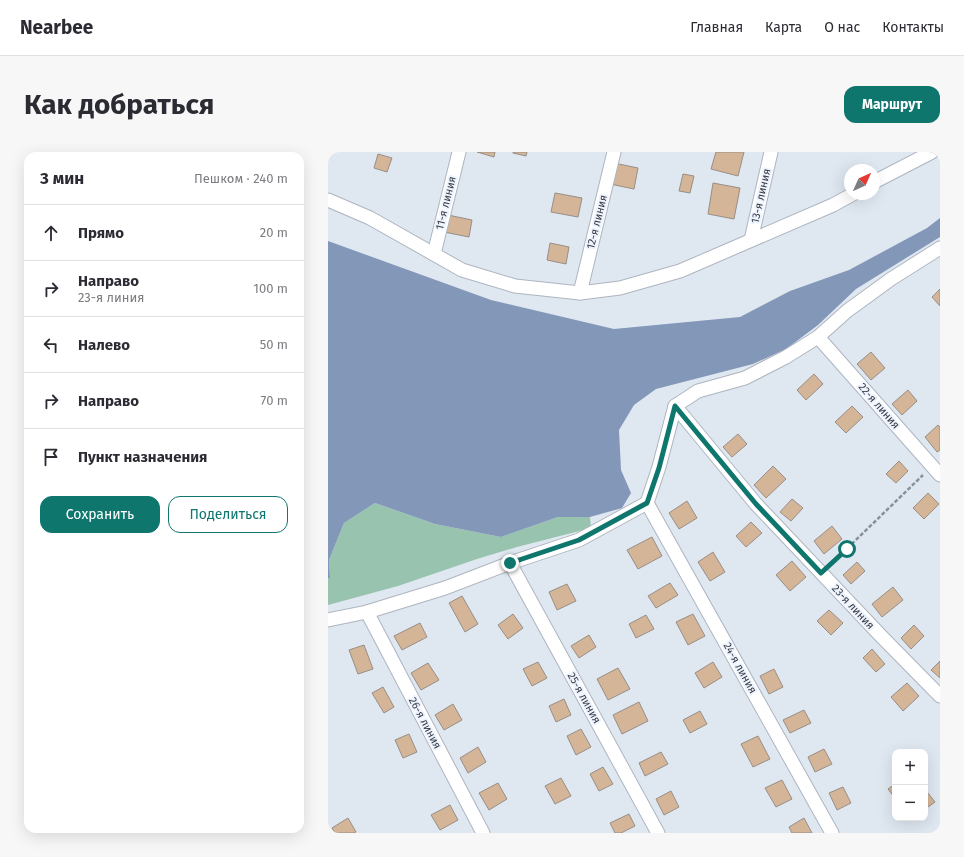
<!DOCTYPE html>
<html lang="ru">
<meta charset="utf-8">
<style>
body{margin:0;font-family:"Fira Sans",sans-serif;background:#f7f7f7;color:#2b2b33}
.controls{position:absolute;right:12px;bottom:12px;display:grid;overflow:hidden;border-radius:8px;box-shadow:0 4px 16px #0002}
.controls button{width:36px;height:36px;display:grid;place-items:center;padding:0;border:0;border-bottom:1px solid #e1e1e2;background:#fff;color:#2b2b33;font:20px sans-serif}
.compass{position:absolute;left:516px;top:12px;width:36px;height:36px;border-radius:50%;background:#fff;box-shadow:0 4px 16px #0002;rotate:45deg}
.stop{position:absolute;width:12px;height:12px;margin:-9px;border:3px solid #0f766e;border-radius:50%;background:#fff}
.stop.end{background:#0f766e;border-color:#fff;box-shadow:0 1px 4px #0008}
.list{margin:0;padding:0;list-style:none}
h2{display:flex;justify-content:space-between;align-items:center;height:52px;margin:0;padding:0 16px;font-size:17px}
h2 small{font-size:13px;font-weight:400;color:#7c7c81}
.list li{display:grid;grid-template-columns:26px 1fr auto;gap:12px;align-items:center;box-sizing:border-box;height:56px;padding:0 16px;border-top:1px solid #e1e1e2}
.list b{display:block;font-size:15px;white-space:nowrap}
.list p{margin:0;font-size:13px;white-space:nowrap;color:#7c7c81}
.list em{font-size:13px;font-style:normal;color:#7c7c81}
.actions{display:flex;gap:8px;padding:12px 16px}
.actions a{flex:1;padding:9px 0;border:1px solid #0f766e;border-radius:12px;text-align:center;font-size:14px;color:#0f766e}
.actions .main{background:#0f766e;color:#fff}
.icon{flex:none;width:22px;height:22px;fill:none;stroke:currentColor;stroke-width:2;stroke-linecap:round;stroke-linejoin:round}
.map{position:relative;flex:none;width:612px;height:681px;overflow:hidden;border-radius:12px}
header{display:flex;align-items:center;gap:24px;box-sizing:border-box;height:56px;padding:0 20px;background:#fff;border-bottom:1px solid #e1e1e2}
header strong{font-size:19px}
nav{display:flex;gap:22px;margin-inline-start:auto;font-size:14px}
.intro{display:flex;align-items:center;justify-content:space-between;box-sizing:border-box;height:96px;padding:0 24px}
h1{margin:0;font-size:28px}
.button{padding:10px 18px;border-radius:12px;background:#0f766e;color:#fff;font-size:14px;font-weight:700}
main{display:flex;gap:24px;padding:0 24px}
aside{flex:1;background:#fff;border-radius:12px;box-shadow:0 4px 16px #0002}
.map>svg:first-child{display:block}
.forest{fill:#98c4af}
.water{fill:#8397b9}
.building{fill:#d5b598;stroke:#978e86}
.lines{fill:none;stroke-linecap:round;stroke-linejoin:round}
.street-casing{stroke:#aeb5bf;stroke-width:15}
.path{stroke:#8a9097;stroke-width:2.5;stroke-dasharray:4 2;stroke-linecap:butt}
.street{stroke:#fff;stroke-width:13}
.route{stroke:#0f766e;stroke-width:5}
.labels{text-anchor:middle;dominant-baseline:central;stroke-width:4;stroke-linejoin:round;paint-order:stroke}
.street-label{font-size:11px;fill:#393c40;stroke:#edf4ff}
</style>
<header>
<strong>Nearbee</strong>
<nav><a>Главная</a><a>Карта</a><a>О нас</a><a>Контакты</a></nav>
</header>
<div class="intro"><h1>Как добраться</h1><a class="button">Маршрут</a></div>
<main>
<aside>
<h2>3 мин<small>Пешком · 240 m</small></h2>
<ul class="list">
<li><svg class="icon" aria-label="ahead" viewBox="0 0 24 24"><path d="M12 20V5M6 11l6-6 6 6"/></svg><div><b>Прямо</b></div><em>20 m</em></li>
<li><svg class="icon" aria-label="right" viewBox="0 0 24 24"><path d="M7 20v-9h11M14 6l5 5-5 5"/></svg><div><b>Направо</b><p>23-я линия</p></div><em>100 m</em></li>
<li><svg class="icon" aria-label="left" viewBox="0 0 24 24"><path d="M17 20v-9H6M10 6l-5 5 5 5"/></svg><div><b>Налево</b></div><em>50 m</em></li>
<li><svg class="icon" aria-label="right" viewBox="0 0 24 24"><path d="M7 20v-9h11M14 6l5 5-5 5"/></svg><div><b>Направо</b></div><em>70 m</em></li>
<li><svg class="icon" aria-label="arrive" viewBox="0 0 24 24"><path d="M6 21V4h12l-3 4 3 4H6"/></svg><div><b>Пункт назначения</b></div></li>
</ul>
<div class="actions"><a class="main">Сохранить</a><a>Поделиться</a></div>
</aside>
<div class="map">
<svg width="612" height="681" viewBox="0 0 612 681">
<rect width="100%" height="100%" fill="#dfe7f1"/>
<path class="forest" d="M47,351L107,372L173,385L230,365H262L263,376L189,395L149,407L70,434L0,453V426H2L1,408L16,371Z"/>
<path class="water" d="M612,66V85L528,137L490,173L458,197L425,212L328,237L306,253L291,278L293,318L303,341L294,356L262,365H230L173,385L107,372L47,351L16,371L1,408L2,426H0V89L163,148L286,177L412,165L462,139L521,118L599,76Z"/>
<g class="building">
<path d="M149,0H167L166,5Z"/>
<path d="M185,0H199L198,4L185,1Z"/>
<path d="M388,0H416L410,24L383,17Z"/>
<path d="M50,2L64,6L59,20L46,16Z"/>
<path d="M286,11L310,16L306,37L282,32Z"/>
<path d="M355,22L366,24L362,41L351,39Z"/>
<path d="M385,31L412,36L406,67L380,62Z"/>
<path d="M227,41L254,46L250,65L223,60Z"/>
<path d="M120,63L144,68L141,85L116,80Z"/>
<path d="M222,91L241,95L238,112L219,108Z"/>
<path d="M612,137V154L604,145Z"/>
<path d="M543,200L557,216L543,228L529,212Z"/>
<path d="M486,222L495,232L478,248L469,238Z"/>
<path d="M580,238L589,249L574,263L564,252Z"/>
<path d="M524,254L535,265L518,281L507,270Z"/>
<path d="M610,273L612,275V298L609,300L597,285Z"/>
<path d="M410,282L419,292L404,305L395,295Z"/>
<path d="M571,309L580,319L568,331L558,322Z"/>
<path d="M445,314L458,327L438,346L426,333Z"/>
<path d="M600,341L611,352L596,367L585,356Z"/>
<path d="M464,347L475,356L463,369L452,360Z"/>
<path d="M359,349L369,366L351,377L341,361Z"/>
<path d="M423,370L434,381L418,395L408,384Z"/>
<path d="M504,374L514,387L496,402L486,389Z"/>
<path d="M324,385L334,404L310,417L299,398Z"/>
<path d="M385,400L397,420L382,429L370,410Z"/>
<path d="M464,409L478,425L462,439L448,423Z"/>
<path d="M529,410L537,419L523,432L515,423Z"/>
<path d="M342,431L350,443L328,456L320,444Z"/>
<path d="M239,432L248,449L229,458L221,440Z"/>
<path d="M565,435L575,448L554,465L544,452Z"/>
<path d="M134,444L150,472L137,480L121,451Z"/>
<path d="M501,458L515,471L503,483L489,469Z"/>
<path d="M185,462L195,476L180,487L170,473Z"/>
<path d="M365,462L377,484L360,493L348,470Z"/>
<path d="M318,463L326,477L308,486L301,472Z"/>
<path d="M92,471L99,485L74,498L66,484Z"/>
<path d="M586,473L596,484L583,497L573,486Z"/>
<path d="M261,483L268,495L251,506L243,494Z"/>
<path d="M36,493L45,517L30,522L21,498Z"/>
<path d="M544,497L557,512L548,520L535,506Z"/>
<path d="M612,509V526L603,518Z"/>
<path d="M210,510L219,526L204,534L195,517Z"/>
<path d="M385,510L394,525L376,536L367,521Z"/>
<path d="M100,511L111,528L93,538L83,521Z"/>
<path d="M290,516L302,537L280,548L269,527Z"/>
<path d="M446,517L455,535L441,542L432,524Z"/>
<path d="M579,531L591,544L575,559L563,545Z"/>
<path d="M55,535L66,555L56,561L44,541Z"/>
<path d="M236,547L243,563L228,570L221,554Z"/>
<path d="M311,550L320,569L294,582L285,563Z"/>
<path d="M125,552L134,568L116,578L107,563Z"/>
<path d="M476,558L483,571L462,581L455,568Z"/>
<path d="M372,559L379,572L362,581L355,568Z"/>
<path d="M253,577L263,595L248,603L239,584Z"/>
<path d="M81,582L89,600L75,606L67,588Z"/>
<path d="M430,584L442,607L425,615L413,592Z"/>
<path d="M150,595L158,610L140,621L132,606Z"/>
<path d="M496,597L504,612L487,620L480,605Z"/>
<path d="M333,600L340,612L317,624L311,611Z"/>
<path d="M275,615L285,632L271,639L262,622Z"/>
<path d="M233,626L243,644L227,652L217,634Z"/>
<path d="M454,628L464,647L448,655L437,636Z"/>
<path d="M170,631L179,647L161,658L151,641Z"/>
<path d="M567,632V646L560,637Z"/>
<path d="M515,635L523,651L509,658L501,641Z"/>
<path d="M343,639L351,655L336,663L328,647Z"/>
<path d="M599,640L607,650L597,657V641Z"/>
<path d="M122,653L130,668L112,678L103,663Z"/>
<path d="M301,662L307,674L293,681H287L282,671Z"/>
<path d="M20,666L28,680L26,681H7L4,676Z"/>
<path d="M476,666L484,681H464L461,675Z"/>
</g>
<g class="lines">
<g class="street-casing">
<g id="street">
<path d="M546,30L604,0"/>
<path d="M0,48L42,66L134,118L187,134L252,141L292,136L352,119L505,53L525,42"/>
<path d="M423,88L443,0"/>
<path d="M106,102L131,0"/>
<path d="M252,141L286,0"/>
<path d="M490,185L612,323"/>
<path d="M347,254L428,352L553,484L612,544"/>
<path d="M319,351L504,681"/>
<path d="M182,411L330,681"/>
<path d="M39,460L155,681"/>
<path d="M0,468L39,460L117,436L182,411L251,388L319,351L331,315L347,254L370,239L417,226L458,205L490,185L519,159L563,127L612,96"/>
</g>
</g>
<path class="path" d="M502,413L595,323"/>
<use href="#street" class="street"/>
</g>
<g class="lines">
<path class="route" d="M182,411L251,388L319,351L331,316L347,254L428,352L493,421L519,397"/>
</g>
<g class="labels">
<g class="street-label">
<text transform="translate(433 44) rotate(-77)">13-я линия</text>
<text transform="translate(118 51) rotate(-76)">11-я линия</text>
<text transform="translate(269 70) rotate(-76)">12-я линия</text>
<text transform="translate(551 254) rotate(49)">22-я линия</text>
<text transform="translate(525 455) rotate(47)">23-я линия</text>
<text transform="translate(412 516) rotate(61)">24-я линия</text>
<text transform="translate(256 546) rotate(61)">25-я линия</text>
<text transform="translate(97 571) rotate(62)">26-я линия</text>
</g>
</g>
</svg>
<div class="controls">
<button>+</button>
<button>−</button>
</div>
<svg class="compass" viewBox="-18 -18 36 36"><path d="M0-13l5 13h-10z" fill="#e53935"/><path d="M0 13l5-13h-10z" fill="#7c7c81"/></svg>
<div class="stop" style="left:519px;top:397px"></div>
<div class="stop end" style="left:182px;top:411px"></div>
</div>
</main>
